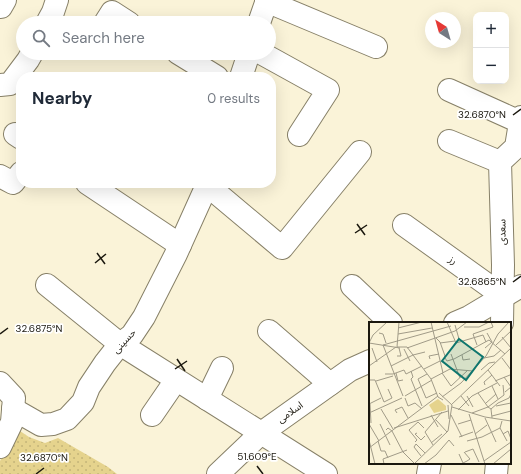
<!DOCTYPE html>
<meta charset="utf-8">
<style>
body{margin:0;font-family:"DM Sans","Noto Sans Arabic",sans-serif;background:#f6f6f7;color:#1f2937}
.controls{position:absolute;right:12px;top:12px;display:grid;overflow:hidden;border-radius:8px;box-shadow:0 4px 16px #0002}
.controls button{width:36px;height:36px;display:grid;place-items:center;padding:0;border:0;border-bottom:1px solid #e0e1e3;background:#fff;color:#1f2937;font:20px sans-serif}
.compass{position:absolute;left:425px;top:12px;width:36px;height:36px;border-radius:50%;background:#fff;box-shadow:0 4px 16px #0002;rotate:323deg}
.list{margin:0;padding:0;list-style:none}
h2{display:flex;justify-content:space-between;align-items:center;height:52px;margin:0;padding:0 16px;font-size:17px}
h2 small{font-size:13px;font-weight:400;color:#747a83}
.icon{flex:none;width:22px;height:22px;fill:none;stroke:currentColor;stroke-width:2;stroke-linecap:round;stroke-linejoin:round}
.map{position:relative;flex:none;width:521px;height:474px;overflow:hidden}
.search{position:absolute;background:#fff;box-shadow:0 4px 16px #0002;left:16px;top:16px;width:260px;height:44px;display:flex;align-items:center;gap:10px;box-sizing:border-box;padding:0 14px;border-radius:22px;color:#747a83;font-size:15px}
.panel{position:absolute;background:#fff;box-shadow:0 4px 16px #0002;left:16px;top:72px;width:260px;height:116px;border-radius:16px}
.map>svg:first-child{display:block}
.grass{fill:url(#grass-dots)}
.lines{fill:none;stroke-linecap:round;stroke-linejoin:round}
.minor-casing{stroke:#878068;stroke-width:24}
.minor{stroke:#fff;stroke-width:22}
.ticks{fill:none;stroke:#1b180f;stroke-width:1.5}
.labels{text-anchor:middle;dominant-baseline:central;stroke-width:3.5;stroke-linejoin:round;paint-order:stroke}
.street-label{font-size:10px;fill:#1b180f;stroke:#fff}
.inset-road{fill:none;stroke:#a19b88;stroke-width:1}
.view{fill:#0f766e;fill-opacity:0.15;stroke:#0f766e;stroke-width:2}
.inset-edge{fill:none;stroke:#1b180f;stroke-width:2}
.ticks-label{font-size:10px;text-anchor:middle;fill:#1b180f;stroke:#fff;stroke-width:3.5;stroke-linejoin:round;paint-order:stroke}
</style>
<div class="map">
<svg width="521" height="474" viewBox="0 0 521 474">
<defs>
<pattern id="grass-dots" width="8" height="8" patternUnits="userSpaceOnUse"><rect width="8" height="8" fill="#e5d38d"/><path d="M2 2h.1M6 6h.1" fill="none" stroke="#c4b478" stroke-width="1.8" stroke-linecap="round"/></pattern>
</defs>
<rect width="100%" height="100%" fill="#faf3d8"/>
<path class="grass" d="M17,429L29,437L45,443L58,438L108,467L117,474H0V461Z"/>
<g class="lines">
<g class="minor-casing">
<g id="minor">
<path d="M266,1L376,47"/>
<path d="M1,7L5,0"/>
<path d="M47,23L53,12L57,0"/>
<path d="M105,23L112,12L129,23"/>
<path d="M259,23L267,0"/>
<path d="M178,53L217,77"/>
<path d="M261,53L328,90L299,135"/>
<path d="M241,77L249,53"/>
<path d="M0,85L10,84L28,60L32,53"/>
<path d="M449,90L520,122"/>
<path d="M15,134L21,138"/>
<path d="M449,141L500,162"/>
<path d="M0,176L13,183L21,173"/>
<path d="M87,183L180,245"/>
<path d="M207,185L282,248L360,152"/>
<path d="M404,225L503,296"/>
<path d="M47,285L120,344L326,474"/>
<path d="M352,286L391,323"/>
<path d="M455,323L469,317L521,286"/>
<path d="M502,323L503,265L500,162L516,147L521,117"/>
<path d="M269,331L330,384"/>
<path d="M0,383L14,398L12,422L0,447"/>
<path d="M207,399L222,368"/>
<path d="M13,409L41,425L53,424L67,419L83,402L89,387L105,363L120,344L132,335L144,317L176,254L208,183"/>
<path d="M152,415L176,380"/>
<path d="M218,474L260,434L350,370L370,361"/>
<path d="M428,474L430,463"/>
<path d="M496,474L497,463"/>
</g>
</g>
<use href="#minor" class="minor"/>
</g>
<path class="ticks" d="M513,115L521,109M357,224L365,235M355,233L367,225M97,253L105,264M95,263L106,254M513,282L521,276M0,334L8,328M177,359L185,371M175,369L187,361M257,466L263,474M36,474L44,468"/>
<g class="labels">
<g class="street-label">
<text transform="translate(502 232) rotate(-91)">سعدی</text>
<text transform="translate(453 260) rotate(36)">رز</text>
<text transform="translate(124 341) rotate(-47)">حسینی</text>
<text transform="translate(290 412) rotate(-35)">اسلامی</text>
</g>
</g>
<g transform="translate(369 322)">
<rect width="142" height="142" fill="#faf3d8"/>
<path d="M69,77L77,84V88L65,91L60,83Z" fill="#e5d38d"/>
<path class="inset-road" d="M62,0L74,51M78,0L87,21L114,13L117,20M86,3L90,17M95,5H110L120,0M29,6L53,0M10,11L14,12L17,21M29,12L63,6M133,15L142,26M67,16L71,20L76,34L75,37M0,21L31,26M0,21L4,13L18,0M71,21L86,19M108,23L104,12L124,5L122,0M127,23L142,9M28,25L30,0M28,25H38L62,57L69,75L74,78M3,26L8,40M38,26L86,9L98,0M116,26L123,20L118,11M35,27L41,39M82,32L91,56M44,33L56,30M93,33L94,38L101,37M28,34H32L30,26M76,36L78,39L85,37L120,18L136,32M115,36L125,34L132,28M133,36L142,48M61,37L60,34L70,32M0,44L27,25M22,44L44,33M55,47L71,39M112,48L120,41L126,40M119,48L131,64M42,49L44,55L42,57L53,84M27,51L29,59L34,58M73,51L82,64L99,48M16,52H24L35,48L37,52L53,44M58,52L49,57L57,76L68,71M135,55L142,65L136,70M62,57L81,47L104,49M0,58H6L15,80L23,76L19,67M7,59L24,54M126,59L141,53M116,63L115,60L123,53M123,64L129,77M34,74L14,23L82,4M36,74L63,58M92,74L100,84M98,74L104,85M73,75L92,61L117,34L129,12L140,0M36,76L39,84L46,81L53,87M117,81L127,72M0,82L12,76M1,82L2,101M79,83L80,97M82,83L142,26M127,84L142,81M83,85L116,95L142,99M12,87L24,107M122,87L129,81L140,76L142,72M89,88L103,74L128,61M0,91L33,76M28,91L26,88L33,85L39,96M103,91L119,85L109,71M100,92L116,142M62,93L69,105M82,93L93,115M123,94L142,89M116,96L127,120M123,96L122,87L119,85L135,73L134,63M67,98L78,110M0,102L10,119M11,102L21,123M89,102L102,98M25,106L79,89M131,106L138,119M17,108L19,106L23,109L34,130L45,141M48,111L46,112L52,118L56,114M106,112L118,103M134,112L139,109L142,117M90,115L104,110M0,118L6,142M9,119L12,129H16L19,136M98,119L113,115L131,106L133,99M46,120L48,118L40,108L49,100L55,106M62,121L73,112M64,123L56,110L73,90M0,126L69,74M96,130L104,127L110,140M90,132L94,141L98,139L101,137L95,130M52,134L45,125L47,122L56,131M115,139L142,120M15,142L14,137L38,128M45,142L79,109L83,83L70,71M55,142L67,133L80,118L85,124M124,142L142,127"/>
<path class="view" d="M90,17L114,35L97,58L73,39Z"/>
<rect width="142" height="142" class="inset-edge"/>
</g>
<g class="ticks-label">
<text x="482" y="118">32.6870°N</text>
<text x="482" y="285">32.6865°N</text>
<text x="39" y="332">32.6875°N</text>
<text x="257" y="460">51.609°E</text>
<text x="44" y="461">32.6870°N</text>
</g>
</svg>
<div class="controls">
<button>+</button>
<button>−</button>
</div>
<svg class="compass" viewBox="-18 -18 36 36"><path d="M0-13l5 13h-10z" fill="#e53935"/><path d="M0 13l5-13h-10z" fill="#747a83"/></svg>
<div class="search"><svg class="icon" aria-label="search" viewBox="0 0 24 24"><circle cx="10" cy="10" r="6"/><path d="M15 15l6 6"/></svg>Search here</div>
<section class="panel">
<h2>Nearby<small>0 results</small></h2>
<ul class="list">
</ul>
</section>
</div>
